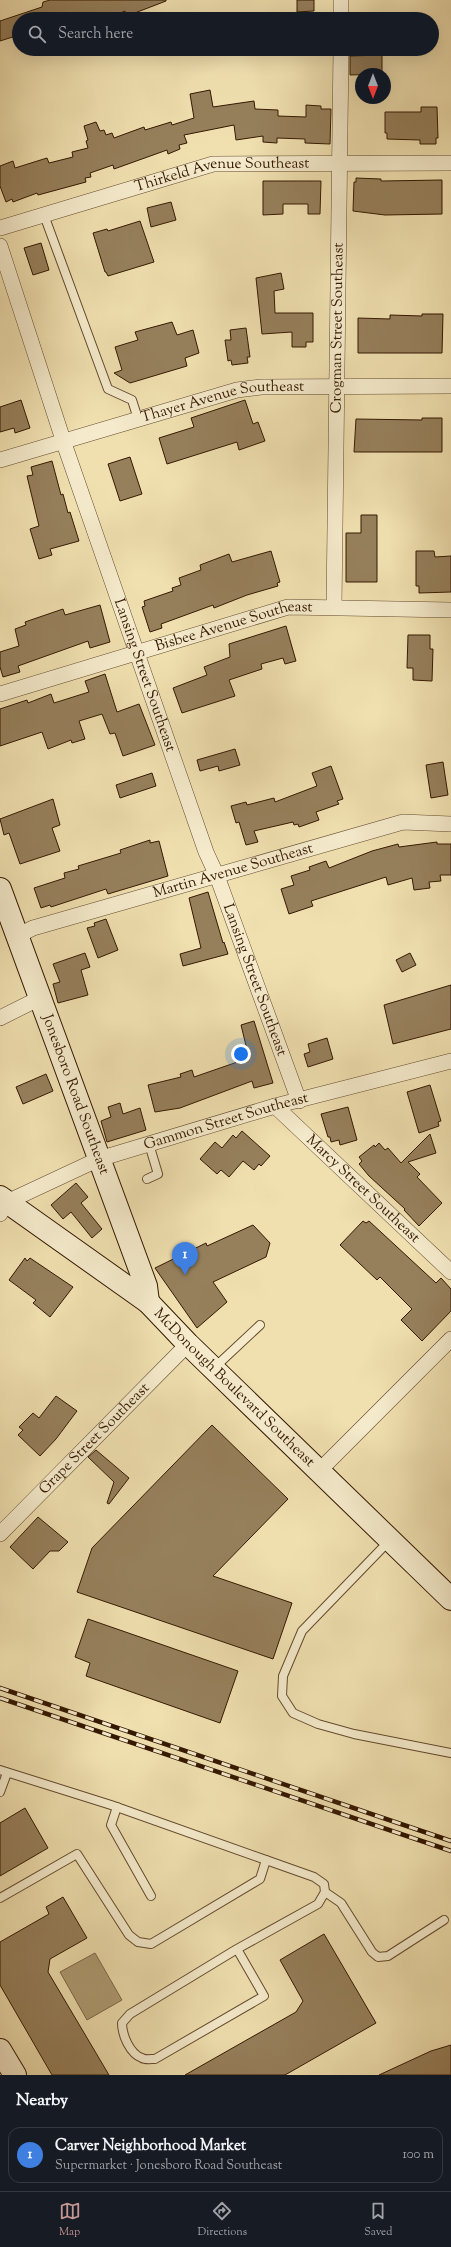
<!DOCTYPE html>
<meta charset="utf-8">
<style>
body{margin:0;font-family:"Sorts Mill Goudy",serif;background:#20242c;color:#f1f3f6}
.compass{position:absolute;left:355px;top:68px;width:36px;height:36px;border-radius:50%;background:#171b24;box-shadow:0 4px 16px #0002;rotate:180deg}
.you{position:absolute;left:241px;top:1054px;width:14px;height:14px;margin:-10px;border:3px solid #fff;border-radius:50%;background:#1a73e8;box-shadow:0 0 0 6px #1a73e833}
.badge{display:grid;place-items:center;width:26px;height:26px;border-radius:50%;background:#c59692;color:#fff;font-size:13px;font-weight:700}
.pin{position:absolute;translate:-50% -33px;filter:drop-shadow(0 1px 2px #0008)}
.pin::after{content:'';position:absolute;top:21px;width:14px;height:12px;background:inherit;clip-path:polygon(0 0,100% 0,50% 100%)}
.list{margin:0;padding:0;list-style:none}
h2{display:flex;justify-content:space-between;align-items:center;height:52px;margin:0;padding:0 16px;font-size:17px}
h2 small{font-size:13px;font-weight:400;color:#9ea1a6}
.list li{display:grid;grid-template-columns:26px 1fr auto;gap:12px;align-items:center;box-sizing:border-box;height:56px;margin:0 8px 8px;padding:0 8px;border:1px solid #363941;border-radius:12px}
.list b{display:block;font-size:15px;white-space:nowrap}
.list p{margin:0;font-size:13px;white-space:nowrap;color:#9ea1a6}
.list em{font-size:13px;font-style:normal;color:#9ea1a6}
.icon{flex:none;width:22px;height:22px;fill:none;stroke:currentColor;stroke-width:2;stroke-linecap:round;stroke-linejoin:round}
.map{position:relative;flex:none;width:451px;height:2075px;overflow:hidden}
.search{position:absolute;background:#171b24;box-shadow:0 4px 16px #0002;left:12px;right:12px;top:12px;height:44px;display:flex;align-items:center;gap:10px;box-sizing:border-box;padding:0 14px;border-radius:22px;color:#9ea1a6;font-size:15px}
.sheet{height:116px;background:#171b24}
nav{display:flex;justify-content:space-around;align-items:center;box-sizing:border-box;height:56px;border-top:1px solid #363941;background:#171b24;font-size:11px;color:#9ea1a6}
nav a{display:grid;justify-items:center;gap:2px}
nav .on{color:#c59692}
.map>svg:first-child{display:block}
.water{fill:#b09c74;stroke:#7e6746}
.building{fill:#96805c;stroke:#341801}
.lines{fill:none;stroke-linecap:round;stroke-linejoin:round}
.lane-casing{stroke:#634a2d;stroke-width:10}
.street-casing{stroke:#634a2d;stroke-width:16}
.secondary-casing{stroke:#341801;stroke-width:24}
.lane{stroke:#f5ebcc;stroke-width:8}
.street{stroke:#f5ebcc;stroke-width:15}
.secondary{stroke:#f5ebcc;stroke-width:22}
.rail-casing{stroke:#341801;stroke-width:4.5}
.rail{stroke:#f5ebcc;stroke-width:3;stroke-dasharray:9;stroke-linecap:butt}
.labels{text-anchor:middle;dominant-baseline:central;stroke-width:3;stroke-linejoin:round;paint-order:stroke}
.street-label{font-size:15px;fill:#341801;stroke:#f5ebcc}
</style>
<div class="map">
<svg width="451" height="2075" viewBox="0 0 451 2075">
<rect width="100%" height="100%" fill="#f0e0b0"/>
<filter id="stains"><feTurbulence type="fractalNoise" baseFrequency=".005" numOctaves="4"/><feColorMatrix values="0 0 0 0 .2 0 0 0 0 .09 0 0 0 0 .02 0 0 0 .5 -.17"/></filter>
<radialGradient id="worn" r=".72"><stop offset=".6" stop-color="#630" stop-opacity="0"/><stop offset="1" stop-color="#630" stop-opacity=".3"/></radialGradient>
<path class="water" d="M95,1953L122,2000L87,2020L60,1972Z"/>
<g class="building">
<path d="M50,0H166V1L127,16L125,11L106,19H19V35L0,41V21L42,7L43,2Z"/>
<path d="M297,0H314V11L297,12Z"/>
<path d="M382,55V74L350,75V56Z"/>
<path d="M210,90L213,107L254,101L255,109L278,110V116L306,117V105L321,106V109H331L330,144L305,143V139L277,138V143L263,142V136L236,140L234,125L184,135L187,143L179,145L180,149L168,154L167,150L114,169L113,165L90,173L91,177L85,178L86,182L38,195L37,193L13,202L12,199L6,202L0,186V166L13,161L15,168L47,158L49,163L73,157L72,152L88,148L86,141L88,140L84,126L96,122L100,131L104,130L106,135L112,133L114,138L144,127L145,130L171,122L172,125L194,118L190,94Z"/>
<path d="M421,107H437L438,138H436V144H420V140L387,139V133H385V112H421Z"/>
<path d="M356,178L381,179V181L442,180V214L385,215L353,211L354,182H356Z"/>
<path d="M263,181H321L320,214H308V204H283V214L263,215Z"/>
<path d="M171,202L176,220L151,227L147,208Z"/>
<path d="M140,221L154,262L108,276L106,272H105L93,233L107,229L108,231Z"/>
<path d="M41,243L49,270L33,275L24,248Z"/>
<path d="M281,273L284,289L274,291L275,313H313V342H306V347H292V332L262,334L256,278Z"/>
<path d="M422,314H443L442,353H358V318L390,319V315L422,316Z"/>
<path d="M172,322L177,335L193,330L199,353L185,358L187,366L130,383L114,373L122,370L115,347L138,340L135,332Z"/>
<path d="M246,328L250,357H247L248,363L232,365L231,360L228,361L225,340H231L230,330Z"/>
<path d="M21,400L30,428L15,433L14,428L0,432V407Z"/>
<path d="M245,400L253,424L258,422L265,441L239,450L237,442L167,464L159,438L194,427L191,418Z"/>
<path d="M422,418H442V452H354L356,419L422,420Z"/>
<path d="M130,457L142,494L120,501L108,464Z"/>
<path d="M52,461L61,495L63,494L68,513L70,512L79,541L50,549L52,555L39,559L30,529L39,526L27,476L33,475L31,467Z"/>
<path d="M361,515H377V582H346V533H361Z"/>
<path d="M271,551L280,582L277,583L278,586L247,595L214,608L213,605L172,620L161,624L162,628L150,632L142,607L145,606L144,601L173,591L172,588L181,585L179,578L201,570L200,565L229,554L232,562Z"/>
<path d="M416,551H434L435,557L451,556V592L419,593V586H416Z"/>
<path d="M100,605L110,642L90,648L88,641L18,666L20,672L3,677L0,667V652L19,646L15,629L26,625L25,622L63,609L65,615Z"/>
<path d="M286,626L296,661L285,664L283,658L261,664L262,669L229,680L235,696L182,713L173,688L207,675L204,667L230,657L229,644Z"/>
<path d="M408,635H430V649H433L432,681L413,680V668H407Z"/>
<path d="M105,674L117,712L139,704L155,745L123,756L115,733L110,734L102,714L79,721L85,739L72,743L71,740L48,749L42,732L0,746V709L27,700L28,703L51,694L54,703L89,692L85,681Z"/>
<path d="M235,749L240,765L219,771L218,766L200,771L197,760Z"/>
<path d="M443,762L448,795L431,798L426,765Z"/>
<path d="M331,766L343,799L337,801L339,804L316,812L319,820L299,827L298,824L294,825L293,822L254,831L258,842L246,845L239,822L236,823L231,806L246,802L247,805L274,798L275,802L317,786L312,773Z"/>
<path d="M152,773L156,786L120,798L116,785Z"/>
<path d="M53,799L60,825L52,828L60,851L20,864L9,833L4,835L0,819Z"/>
<path d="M150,840V843L159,841L168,876L108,894L106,889L51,907L50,905L41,908L34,888L65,878L64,873L79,869L78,866L121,853L120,850Z"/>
<path d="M437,842V844H451V875H440L441,881L429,882L430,888L414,890L412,878L388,885L386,877L311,901L313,906L289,914L281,889L294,885L291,876L310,870L309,867L326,861L329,868L372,851L398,844L399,847Z"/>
<path d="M208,892L223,943L224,942L228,954L183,966L180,954L201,948L189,898Z"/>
<path d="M106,919L118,950L98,958L87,928L95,926L94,923Z"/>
<path d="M85,953L90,967L81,970L88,995L58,1003L53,984L60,982L53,964Z"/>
<path d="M410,953L416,965L402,972L396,960Z"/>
<path d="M451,985V1029L393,1044L384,1005Z"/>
<path d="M254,1021L273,1083L254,1088L252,1081L180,1108L155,1112L148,1085L181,1077L180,1074L192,1070L194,1077L249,1058L241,1025Z"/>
<path d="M327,1038L333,1059L308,1067L304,1054L310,1052L308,1044Z"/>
<path d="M46,1074L53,1091L23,1104L16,1087Z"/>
<path d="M430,1085L441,1121L438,1122L439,1126L419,1133L407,1092Z"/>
<path d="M120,1103L123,1114L140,1108L146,1130L107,1142L101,1121L111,1117L108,1107Z"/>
<path d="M348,1107L357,1140L340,1145L339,1140L331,1142L330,1137H328L321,1114Z"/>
<path d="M242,1131L270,1156L261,1166L259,1164L254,1170L243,1161L229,1177L221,1170L217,1174L200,1159L215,1142L222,1148L233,1135L236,1138Z"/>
<path d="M430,1134L436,1153L408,1162L420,1174L417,1177L442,1203L419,1226L404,1210L405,1209L369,1176L359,1164L362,1161L359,1157L374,1145L375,1147L379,1143L385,1150L388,1148L401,1163Z"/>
<path d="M76,1183L88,1197L81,1203L102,1229L92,1238L71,1212L63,1219L51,1205Z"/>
<path d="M363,1221L366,1223L369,1221L436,1283L441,1278L451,1289V1311L422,1341L401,1320L412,1309L380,1277L377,1280L340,1245Z"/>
<path d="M253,1225L270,1243L266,1257L213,1282L227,1302L197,1328L155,1268L206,1243L207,1246Z"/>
<path d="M25,1258L27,1261L30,1258L73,1287L50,1317L33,1303L36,1300L9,1280Z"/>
<path d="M56,1396L77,1411L56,1439L40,1456L18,1435L23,1430L19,1427L33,1413L39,1418Z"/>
<path d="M212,1425L288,1499L213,1576L292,1603L273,1659L77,1592L92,1548Z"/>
<path d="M96,1450L129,1478L109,1504L107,1503L114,1482L88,1457Z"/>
<path d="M38,1517L68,1542L59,1551H50L33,1569L10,1547Z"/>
<path d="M88,1619L238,1671L220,1723L86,1676L90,1663L75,1657Z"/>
<path d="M25,1808L48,1848L0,1876V1823Z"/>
<path d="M63,1897L87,1938L50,1959L48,1972L109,2075H52L0,1985V1942L49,1914L46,1907Z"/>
<path d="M324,1934L376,2023L285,2075H185L296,2012L303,2001L280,1960Z"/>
<path d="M451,2045V2075H379L431,2051Z"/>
</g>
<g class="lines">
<g class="lane-casing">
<g id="lane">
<path d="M44,215L108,389L132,400L138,419"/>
<path d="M147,1179L158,1174L149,1144"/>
<path d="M214,1368L260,1325"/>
<path d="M390,1540L302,1631L283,1676L282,1696L293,1713L318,1724L354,1734L451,1753"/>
<path d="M0,1770L111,1805L266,1860L260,1879L151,1944L138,1942L129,1935L77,1854L0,1898"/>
<path d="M0,1792L7,1773"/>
<path d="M117,1807L111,1825L151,1896"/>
<path d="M325,1892L341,1903L372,1952L378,1957L388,1956L444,1920"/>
<path d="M237,1949L264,1996L155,2059C151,2059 145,2060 142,2058C130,2054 122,2035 122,2023L130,2014L237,1949L318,1904L325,1892L324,1884L314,1877L266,1860"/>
</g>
</g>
<g class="street-casing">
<g id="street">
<path d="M341,19V0"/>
<path id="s1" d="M0,228L213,164L451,163"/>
<path id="s2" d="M0,246L66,449L206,852L217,876L299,1101"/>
<path id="s3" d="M0,460L237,390L261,387L451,386"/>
<path id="s4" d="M334,607L341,49"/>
<path id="s5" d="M0,694L288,607L451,610"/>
<path id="s6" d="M17,936L33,928L403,822L451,824"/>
<path d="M0,1018L40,998"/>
<path id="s7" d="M275,1106L451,1272"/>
<path id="s8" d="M0,1214L7,1202L99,1159L275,1106L451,1061"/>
<path d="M318,1472L451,1339"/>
<path id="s9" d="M0,1534L188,1344"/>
</g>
</g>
<g class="secondary-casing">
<g id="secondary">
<path id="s10" d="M0,889L146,1286L148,1302"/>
<path id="s11" d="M0,1197L148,1302L188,1344L451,1599"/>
<path d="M0,2050L15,2075"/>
</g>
</g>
<use href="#lane" class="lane"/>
<use href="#street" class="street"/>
<use href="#secondary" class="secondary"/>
<g class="rail-casing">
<g id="rail">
<path d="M0,1688L451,1841"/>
<path d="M0,1698L451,1851"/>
</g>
</g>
<use href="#rail" class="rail"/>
</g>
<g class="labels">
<g class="street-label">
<text stroke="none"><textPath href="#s1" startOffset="230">Thirkeld Avenue Southeast</textPath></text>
<text stroke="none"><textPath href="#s4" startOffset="279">Crogman Street Southeast</textPath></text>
<text stroke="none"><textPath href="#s3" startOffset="231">Thayer Avenue Southeast</textPath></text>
<text stroke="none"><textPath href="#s5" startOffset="244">Bisbee Avenue Southeast</textPath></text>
<text stroke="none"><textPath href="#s2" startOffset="453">Lansing Street Southeast</textPath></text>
<text stroke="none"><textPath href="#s6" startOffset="226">Martin Avenue Southeast</textPath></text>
<text stroke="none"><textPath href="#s2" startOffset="777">Lansing Street Southeast</textPath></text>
<text stroke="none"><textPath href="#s10" startOffset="219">Jonesboro Road Southeast</textPath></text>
<text stroke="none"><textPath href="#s8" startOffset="248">Gammon Street Southeast</textPath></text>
<text stroke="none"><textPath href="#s7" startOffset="121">Marcy Street Southeast</textPath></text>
<text stroke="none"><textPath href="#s11" startOffset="303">McDonough Boulevard Southeast</textPath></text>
<text stroke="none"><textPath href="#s9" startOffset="134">Grape Street Southeast</textPath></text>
</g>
</g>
<rect width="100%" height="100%" filter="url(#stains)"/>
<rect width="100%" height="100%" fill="url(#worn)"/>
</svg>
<svg class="compass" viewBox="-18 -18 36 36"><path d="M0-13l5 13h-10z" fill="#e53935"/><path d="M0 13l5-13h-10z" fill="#9ea1a6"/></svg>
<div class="you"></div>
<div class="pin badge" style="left:185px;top:1275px;background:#3f7fe0">1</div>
<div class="search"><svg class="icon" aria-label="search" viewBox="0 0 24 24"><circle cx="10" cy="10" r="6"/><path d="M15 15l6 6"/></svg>Search here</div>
</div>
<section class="sheet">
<h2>Nearby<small></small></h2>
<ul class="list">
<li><span class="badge" style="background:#3f7fe0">1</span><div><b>Carver Neighborhood Market</b><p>Supermarket · Jonesboro Road Southeast</p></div><em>100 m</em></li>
</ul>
</section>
<nav>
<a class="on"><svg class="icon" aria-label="map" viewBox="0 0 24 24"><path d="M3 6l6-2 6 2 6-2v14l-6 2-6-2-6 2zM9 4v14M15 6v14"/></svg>Map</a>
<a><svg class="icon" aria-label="directions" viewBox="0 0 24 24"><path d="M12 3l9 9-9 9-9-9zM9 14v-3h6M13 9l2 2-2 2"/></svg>Directions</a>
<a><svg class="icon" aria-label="saved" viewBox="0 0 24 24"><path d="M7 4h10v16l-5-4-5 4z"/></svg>Saved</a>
</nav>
